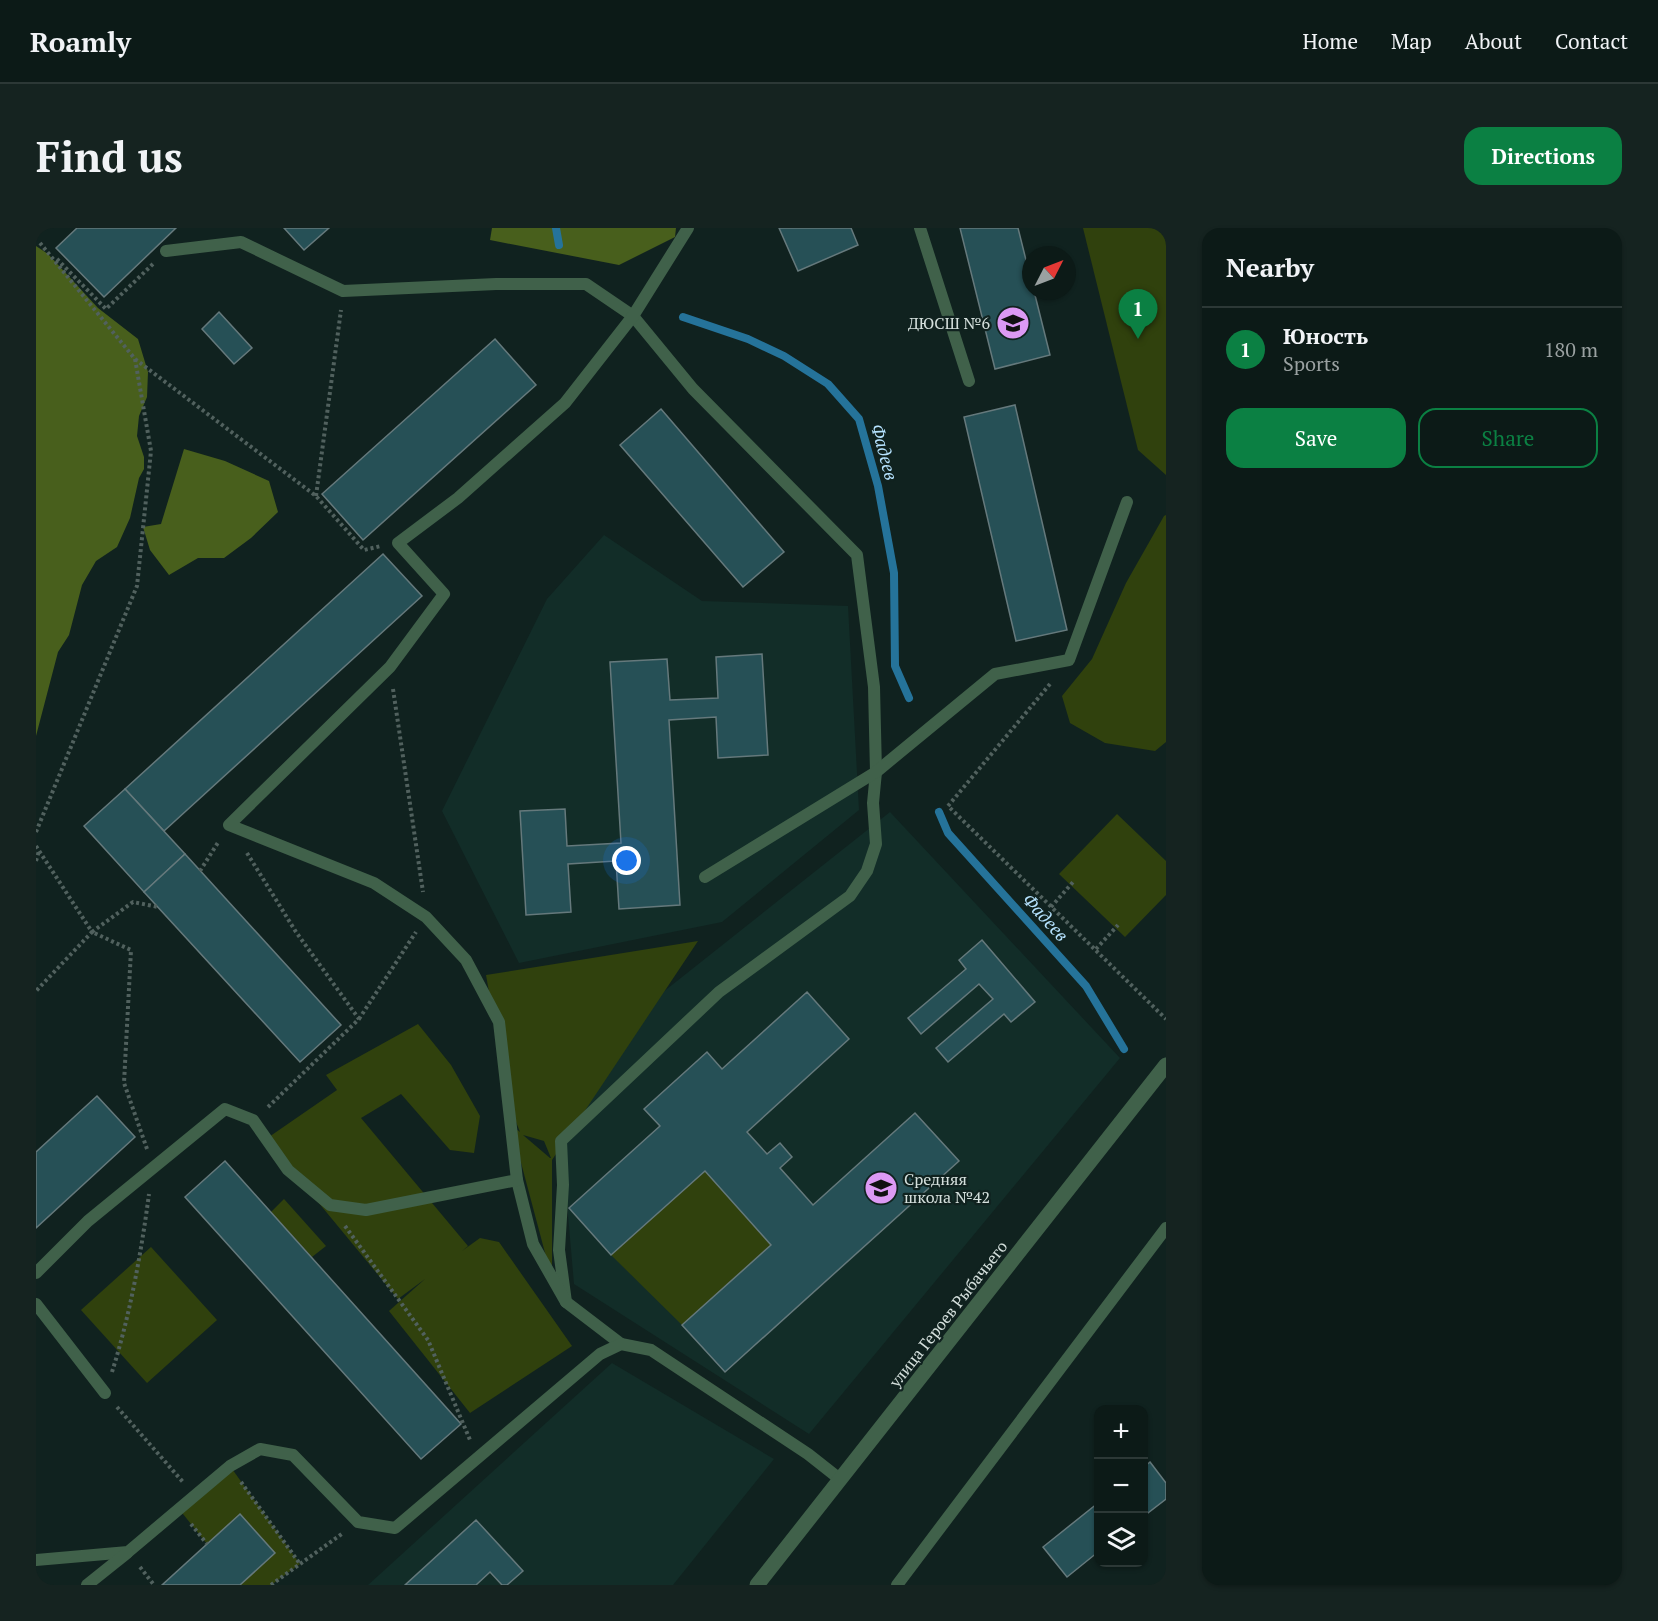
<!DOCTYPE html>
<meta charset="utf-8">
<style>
body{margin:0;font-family:"PT Serif",serif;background:#152320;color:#f1f3f6}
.controls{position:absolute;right:18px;bottom:18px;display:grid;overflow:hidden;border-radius:12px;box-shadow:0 2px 4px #0004}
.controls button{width:54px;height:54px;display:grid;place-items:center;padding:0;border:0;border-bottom:2px solid #2c3836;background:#0c1a17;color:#f1f3f6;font:30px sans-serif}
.compass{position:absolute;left:986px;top:18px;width:54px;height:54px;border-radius:50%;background:#0c1a17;box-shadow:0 2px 4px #0004;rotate:48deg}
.you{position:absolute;left:591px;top:633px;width:21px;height:21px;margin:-15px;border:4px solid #fff;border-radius:50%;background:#1a73e8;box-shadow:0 0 0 9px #1a73e833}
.badge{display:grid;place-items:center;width:39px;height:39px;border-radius:50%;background:#0b8043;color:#fff;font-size:20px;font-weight:700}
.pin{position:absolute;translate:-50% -50px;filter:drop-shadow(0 2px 3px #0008)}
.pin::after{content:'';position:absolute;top:32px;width:21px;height:18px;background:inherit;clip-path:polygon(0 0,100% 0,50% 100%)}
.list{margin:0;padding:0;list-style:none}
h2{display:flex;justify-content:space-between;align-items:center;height:78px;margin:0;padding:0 24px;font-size:26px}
h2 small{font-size:20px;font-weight:400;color:#9aa1a1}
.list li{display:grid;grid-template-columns:39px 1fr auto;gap:18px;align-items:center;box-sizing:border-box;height:84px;padding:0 24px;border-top:2px solid #2c3836}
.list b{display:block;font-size:22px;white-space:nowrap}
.list p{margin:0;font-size:20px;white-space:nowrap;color:#9aa1a1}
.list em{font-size:20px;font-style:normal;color:#9aa1a1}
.actions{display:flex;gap:12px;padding:18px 24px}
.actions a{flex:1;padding:14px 0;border:2px solid #0b8043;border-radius:18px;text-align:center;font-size:21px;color:#0b8043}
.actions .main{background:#0b8043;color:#fff}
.icon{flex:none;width:33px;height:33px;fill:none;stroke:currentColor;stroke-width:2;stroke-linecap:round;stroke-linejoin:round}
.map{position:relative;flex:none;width:1130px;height:1357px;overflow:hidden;border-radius:18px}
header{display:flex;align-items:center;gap:36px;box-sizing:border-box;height:84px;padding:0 30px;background:#0c1a17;border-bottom:2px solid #2c3836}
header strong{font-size:28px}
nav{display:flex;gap:33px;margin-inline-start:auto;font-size:21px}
.intro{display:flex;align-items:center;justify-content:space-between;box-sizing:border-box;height:144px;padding:0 36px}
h1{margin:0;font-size:42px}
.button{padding:15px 27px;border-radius:18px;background:#0b8043;color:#fff;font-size:21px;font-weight:700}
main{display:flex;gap:36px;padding:0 36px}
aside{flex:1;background:#0c1a17;border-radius:18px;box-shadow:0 2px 4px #0004}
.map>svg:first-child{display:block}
.built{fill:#122d28}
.green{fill:#30410d;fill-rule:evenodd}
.forest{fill:#485f1c}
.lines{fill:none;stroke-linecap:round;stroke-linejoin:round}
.stream{stroke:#25739a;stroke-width:8}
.building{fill:#265056;stroke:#65797c;stroke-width:1.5}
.path{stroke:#51615e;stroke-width:4;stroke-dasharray:3 3;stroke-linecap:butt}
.service{stroke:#40614a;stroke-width:12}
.minor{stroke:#40614a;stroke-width:15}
.labels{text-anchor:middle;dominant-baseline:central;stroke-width:4.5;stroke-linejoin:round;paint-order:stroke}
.poi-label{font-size:16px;fill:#d5e0dd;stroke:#10221f;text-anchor:end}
.street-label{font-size:16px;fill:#d5e0dd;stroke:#10221f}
.water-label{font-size:18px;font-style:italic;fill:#b6e3ff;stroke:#10221f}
</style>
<header>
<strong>Roamly</strong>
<nav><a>Home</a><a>Map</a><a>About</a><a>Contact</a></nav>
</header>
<div class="intro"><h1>Find us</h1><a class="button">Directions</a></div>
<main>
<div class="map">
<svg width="1130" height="1357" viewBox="0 0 1130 1357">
<rect width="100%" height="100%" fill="#10221f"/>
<g class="built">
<path d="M568,307L666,373L812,378L823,582L686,694L483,735L406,583L511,371Z"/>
<path d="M854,584L1084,830L773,1206L538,1056L520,849Z"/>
<path d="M576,1135L738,1231L637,1357H332Z"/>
</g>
<g class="green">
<path d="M1047,0H1130V247L1102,222Z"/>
<path d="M1130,287V514L1119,523L1069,515L1034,495L1026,468L1056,431L1090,355L1128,288Z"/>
<path d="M1081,586L1130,633V667L1089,709L1023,646Z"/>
<path d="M662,713L516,932V1051L475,897L484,904L473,876L450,747ZM487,907L508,913L515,930H514Z"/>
<path d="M382,796L415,837L444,888L438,925L414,922L365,866L325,890L432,1018L426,1023L444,1010L463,1014L536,1118L434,1185L353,1083L389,1051L362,1071L230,911L301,862L290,847Z"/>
<path d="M669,943L735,1017L646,1097L575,1027Z"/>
<path d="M248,971L290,1018L276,1029L235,984Z"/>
<path d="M115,1019L181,1092L111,1155L45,1082Z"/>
<path d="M194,1238L264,1336L235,1357H204L239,1325L204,1287L171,1316L143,1281Z"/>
</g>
<g class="forest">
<path d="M456,0H640L639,9L583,37L454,12Z"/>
<path d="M0,18L12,26L62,80L102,111L112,144L111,169L103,188L101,208L108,229V241L103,250L94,290L81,319L60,333L46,357L33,407L22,424L0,508Z"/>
<path d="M148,221L189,233L233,253L242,284L215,310L188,330H162L133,347L114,322L107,299L125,296Z"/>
</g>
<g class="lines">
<g class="stream">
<path d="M520,0L523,17"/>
<path d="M647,89L712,111L748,128L792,156L823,191L842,258L858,345L859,438L873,470"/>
<path d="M903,584L912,605L1050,758L1088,821"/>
</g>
</g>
<g class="building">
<path d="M41,0H140L68,69L20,20Z"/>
<path d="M248,0H293L268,22Z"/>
<path d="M743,0H815L822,17L762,43Z"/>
<path d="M924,0H982L995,52V63H998L1014,127L959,141Z"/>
<path d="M183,84L216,120L198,136L166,101Z"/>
<path d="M459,111L500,157L327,312L286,266Z"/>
<path d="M979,177L1031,402L980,413L928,189Z"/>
<path d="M625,181L748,324L707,359L584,217Z"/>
<path d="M347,326L386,368L128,603L89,561Z"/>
<path d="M726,426L732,527L682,530L680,489L633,492L644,677L583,681L580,633L532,636L535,684L490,687L484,583L529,581L531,618L585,615L574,434L631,431L634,472L682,470L680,429Z"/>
<path d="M89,561L149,626L108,664L48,598Z"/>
<path d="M149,626L305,797L264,834L108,664Z"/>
<path d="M946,712L999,774L975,794L968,786L912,834L900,820L957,771L943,756L885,806L872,790L930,741L923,732Z"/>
<path d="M771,764L813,811L711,904L731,926L744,915L756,929L744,940L777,977L879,885L923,933L689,1144L646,1097L735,1017L669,943L575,1027L533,980L624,898L608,881L671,824L686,841Z"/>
<path d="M61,868L99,909L0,1000V924Z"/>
<path d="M189,933L425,1196L385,1231L149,969Z"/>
<path d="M1114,1234L1130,1255V1271L1108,1288V1239Z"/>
<path d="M1062,1275V1324L1031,1349L1007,1319Z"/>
<path d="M204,1286L239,1325L204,1357H126Z"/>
<path d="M440,1292L487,1343L471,1357H466L454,1344L440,1357H369Z"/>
</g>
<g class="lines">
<g class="path">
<path d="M21,31L70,81L118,35"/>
<path d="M99,131L280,268L328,322L345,318"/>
<path d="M280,268L305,82"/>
<path d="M1014,456L912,578L1130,791"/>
<path d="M357,461L387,664"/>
<path d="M0,604L101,358L115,223L99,131L4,15"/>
<path d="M0,618L56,704L0,763"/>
<path d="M211,625L260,704L323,791L231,880"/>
<path d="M0,633L3,623"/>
<path d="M164,643L183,613"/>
<path d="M1015,679L1038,653"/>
<path d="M1060,721L1082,697"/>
<path d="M323,791L380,704"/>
<path d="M111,921L88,855L95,722L56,704L97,674L122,679"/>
<path d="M309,998L392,1112L434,1212"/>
<path d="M76,1144C94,1087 105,1026 113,966"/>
<path d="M81,1179L147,1254"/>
<path d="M205,1254L264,1336"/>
<path d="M155,1296L171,1316"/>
<path d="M104,1339L118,1357"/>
<path d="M235,1357L307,1305"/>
</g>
<g class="service">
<path d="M884,0L933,153"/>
<path d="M130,23L205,14L307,63L460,56H550L597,88L657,161L821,327L838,459L840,544L837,575L840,616L831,643L814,668L683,764L525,913L527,957L523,1022L530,1074"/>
<path d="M669,649L840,544L959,446L1033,432L1091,274"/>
<path d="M481,952L497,1016L530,1074L585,1116"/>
<path d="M0,1045L52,993L189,881L217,892L252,942L294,977L330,982L481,952L463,794L430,732L390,689L338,655L193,597L354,439L408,366L362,315L422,270L529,175L597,88L652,0"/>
<path d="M0,1076L69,1165"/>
<path d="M0,1332L92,1324L194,1238L224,1221L257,1227L322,1294L359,1300L564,1126L585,1116L615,1122L772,1226L805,1252"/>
<path d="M51,1357L91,1325"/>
<path d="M861,1357L1130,1000"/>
</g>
<path class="minor" d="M721,1357L1130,837"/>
</g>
<defs>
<g id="school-disc" transform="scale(1.725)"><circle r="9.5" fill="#dc99f4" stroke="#10221f"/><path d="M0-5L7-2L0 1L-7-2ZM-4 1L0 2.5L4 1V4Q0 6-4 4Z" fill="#111"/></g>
</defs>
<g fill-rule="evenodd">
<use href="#school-disc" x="977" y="95"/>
<use href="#school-disc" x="845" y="960"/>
</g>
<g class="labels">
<g class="poi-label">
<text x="954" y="95">ДЮСШ №6</text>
<text x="868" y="951" text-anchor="start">Средняя<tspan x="868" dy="18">школа №42</tspan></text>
</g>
<g class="street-label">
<text transform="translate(912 1086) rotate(-52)">улица Героев Рыбачьего</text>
</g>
<g class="water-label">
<text transform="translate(849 224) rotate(75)">Фадеев</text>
<text transform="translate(1010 689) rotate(48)">Фадеев</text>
</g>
</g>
</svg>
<div class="controls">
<button>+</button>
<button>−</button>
<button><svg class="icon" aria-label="layers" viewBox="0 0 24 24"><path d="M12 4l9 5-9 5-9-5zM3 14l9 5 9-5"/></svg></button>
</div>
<svg class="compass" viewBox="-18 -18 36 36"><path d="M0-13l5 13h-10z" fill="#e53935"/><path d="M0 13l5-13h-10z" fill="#9aa1a1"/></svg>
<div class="you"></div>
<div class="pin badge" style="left:1102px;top:111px">1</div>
</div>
<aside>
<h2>Nearby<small></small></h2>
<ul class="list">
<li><span class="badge">1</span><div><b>Юность</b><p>Sports</p></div><em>180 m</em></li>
</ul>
<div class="actions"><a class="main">Save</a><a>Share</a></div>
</aside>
</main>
